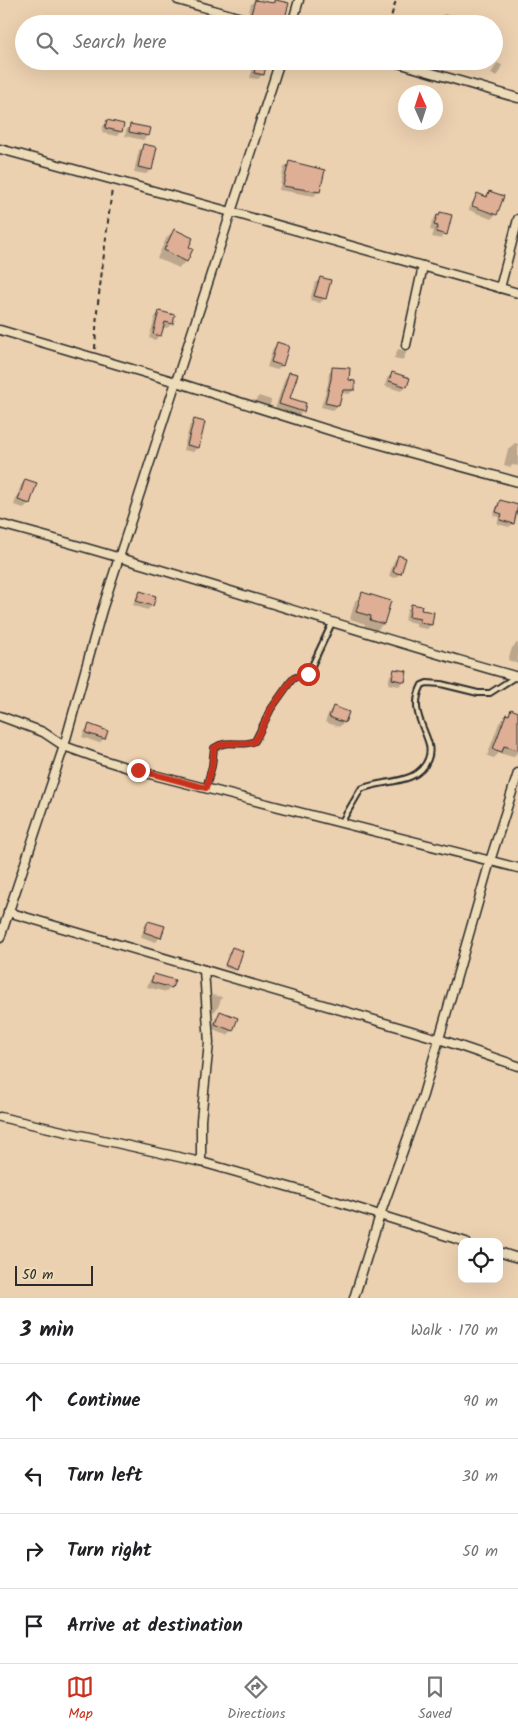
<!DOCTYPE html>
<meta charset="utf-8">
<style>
body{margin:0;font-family:Kalam,sans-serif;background:#f6f6f6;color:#202124}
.controls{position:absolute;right:15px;bottom:15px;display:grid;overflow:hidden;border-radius:10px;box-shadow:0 5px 20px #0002}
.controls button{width:45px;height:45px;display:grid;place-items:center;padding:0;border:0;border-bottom:1px solid #e0e0e0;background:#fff;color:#202124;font:25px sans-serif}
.compass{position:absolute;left:398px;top:85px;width:45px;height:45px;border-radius:50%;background:#fff;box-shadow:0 5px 20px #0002;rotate:357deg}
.scale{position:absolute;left:15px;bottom:12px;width:78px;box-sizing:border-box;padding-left:5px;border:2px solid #2b2b2b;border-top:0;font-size:14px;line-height:18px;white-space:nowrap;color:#2b2b2b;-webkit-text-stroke:4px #eedcb9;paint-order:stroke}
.stop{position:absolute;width:15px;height:15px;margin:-11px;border:4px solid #c8321e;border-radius:50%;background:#fff}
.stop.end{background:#c8321e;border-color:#fff;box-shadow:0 1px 5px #0008}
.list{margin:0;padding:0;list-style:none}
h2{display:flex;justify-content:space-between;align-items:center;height:65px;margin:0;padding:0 20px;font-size:21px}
h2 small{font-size:16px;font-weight:400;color:#757577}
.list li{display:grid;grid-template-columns:32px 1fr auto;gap:15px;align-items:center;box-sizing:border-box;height:75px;padding:0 20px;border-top:1px solid #e0e0e0}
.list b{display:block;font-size:19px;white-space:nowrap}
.list em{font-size:16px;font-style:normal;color:#757577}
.icon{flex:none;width:28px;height:28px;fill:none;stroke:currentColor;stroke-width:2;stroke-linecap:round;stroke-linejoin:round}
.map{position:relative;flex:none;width:518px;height:1298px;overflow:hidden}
.search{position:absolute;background:#fff;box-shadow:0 5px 20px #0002;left:15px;right:15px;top:15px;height:55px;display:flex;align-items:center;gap:12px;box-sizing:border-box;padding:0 18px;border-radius:28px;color:#757577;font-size:19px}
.sheet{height:365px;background:#fff}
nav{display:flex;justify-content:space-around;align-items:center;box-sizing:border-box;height:70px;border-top:1px solid #e0e0e0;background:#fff;font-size:14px;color:#757577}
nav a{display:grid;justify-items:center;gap:2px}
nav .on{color:#c8321e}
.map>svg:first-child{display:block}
.shadow{fill:#0003}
.building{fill:#deae95;stroke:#2b2b2b}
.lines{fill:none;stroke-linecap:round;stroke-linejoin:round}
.service-casing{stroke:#2b2b2b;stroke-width:8}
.minor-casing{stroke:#2b2b2b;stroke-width:11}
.path{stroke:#2b2b2b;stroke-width:2;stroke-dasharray:5 4;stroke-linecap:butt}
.service{stroke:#eedcb9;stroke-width:4}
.minor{stroke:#eedcb9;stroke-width:8}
.route{stroke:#c8321e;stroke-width:6}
</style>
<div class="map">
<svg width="518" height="1298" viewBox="0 0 518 1298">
<rect width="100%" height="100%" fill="#ecd1b0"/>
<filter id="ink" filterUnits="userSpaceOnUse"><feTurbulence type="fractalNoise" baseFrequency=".02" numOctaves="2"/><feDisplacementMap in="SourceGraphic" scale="10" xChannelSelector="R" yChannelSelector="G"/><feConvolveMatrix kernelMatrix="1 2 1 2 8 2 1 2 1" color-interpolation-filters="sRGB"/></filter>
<g filter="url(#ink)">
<g class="shadow">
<path d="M255,0L272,4L275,1L282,22L280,24H268L247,19L251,4Z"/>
<path d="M444,14L451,16L449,24H438L439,19Z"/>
<path d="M255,61H265L262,75L258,79L250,78Z"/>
<path d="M497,63L502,65L497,76L491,74Z"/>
<path d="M108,122L121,131L117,136L102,133L103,126Z"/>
<path d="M131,125L148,135L143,140L125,136L126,130Z"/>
<path d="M143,146L151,170L146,174L134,172L139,150Z"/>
<path d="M289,163L319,191L314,196L279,190L284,167Z"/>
<path d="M489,192L496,214L495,215V213L471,204L478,195L484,197Z"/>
<path d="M470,206L495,215L491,219L469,210Z"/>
<path d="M440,214L445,234L441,239L432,237L434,231L430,230L432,221Z"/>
<path d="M175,230L187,247L186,261L179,268L157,258L167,237Z"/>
<path d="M320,279L325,298L320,303L310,300L315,283Z"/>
<path d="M159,312L174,316L172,324L167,328L162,327L160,335L155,340L149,338L155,317Z"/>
<path d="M278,343L282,365L277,370L267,367L273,348Z"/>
<path d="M398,349L407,351L403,360L394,358Z"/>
<path d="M333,368L348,381L354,390L349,394L341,393L338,406L333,410L321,407L328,384L329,372Z"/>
<path d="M290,373L289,399L303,411L298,416L275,409L285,378Z"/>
<path d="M392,374L406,386L401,391L385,386L387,378Z"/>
<path d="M259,396L271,400L270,405L265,410L253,406L255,401Z"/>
<path d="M194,420L204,423L197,448L193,452L183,450L190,425Z"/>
<path d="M515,443L518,444V466L513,465L510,467L504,465L508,449Z"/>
<path d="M25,480L29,503L24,508L14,505L21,485Z"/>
<path d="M500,501L518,507L513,524L509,527L497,524L499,517L493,516L497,505Z"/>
<path d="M398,557L400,574L395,578L389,576L394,561Z"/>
<path d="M140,592L152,606L147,610L133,605L136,597Z"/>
<path d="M363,594L390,602L383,624L376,631L364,627L365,624L350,619L355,601Z"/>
<path d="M412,605L420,611L431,625L427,629L416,627V623L405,621L407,610Z"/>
<path d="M517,643H518V664L508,660L512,648Z"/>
<path d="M395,670L404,681L399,686L388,684L390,675Z"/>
<path d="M333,708L344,722L339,727L325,722L329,712Z"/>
<path d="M511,711L518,713V752L513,757L499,753L494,758L487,756L499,723Z"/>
<path d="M90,725L104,739L99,743L82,737L85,730Z"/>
<path d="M149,922L160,937L156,942L141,937L144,927Z"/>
<path d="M232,949L236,969L234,971L224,967Z"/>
<path d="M154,975L173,981L171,988L166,992L147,987L150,980Z"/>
<path d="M213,995L222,997L218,1007L214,1012L208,1010L209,999Z"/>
<path d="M220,1012L237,1019L232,1031L227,1035L211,1028L216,1017Z"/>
</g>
<g class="building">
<path d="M255,0L274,3V0H276L289,3L284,22L251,14Z"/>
<path d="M257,61H267L264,75L254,73Z"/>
<path d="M107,120L124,124L122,132L105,128Z"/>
<path d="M130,124L151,128L149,136L129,132Z"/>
<path d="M143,144L157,147L152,170L138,167Z"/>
<path d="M289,161L325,170L320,192L283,186Z"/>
<path d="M489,191L504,196L497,215L472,206L477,193L487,197Z"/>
<path d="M440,212L452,215L447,235L436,232L438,226L434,225L437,215L439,216Z"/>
<path d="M174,229L193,238L189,247L193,249L187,262L164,250Z"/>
<path d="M320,277L331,280L326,299L314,296Z"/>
<path d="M159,311L175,315L173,324L165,322L161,336L153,334Z"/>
<path d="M277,342L289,346L283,366L271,362Z"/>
<path d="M332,367L350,368L349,380L355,381V390H343L339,406L325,403L331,379Z"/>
<path d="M289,372L298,374L290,398L306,403L304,412L279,404Z"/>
<path d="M392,372L410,378L407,387L389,381Z"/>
<path d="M194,419L205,422L199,448L187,445Z"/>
<path d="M25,479L37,483L30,504L18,500Z"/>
<path d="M500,500L518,505L514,524L500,520L502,514L496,512Z"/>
<path d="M398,555L406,558L401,574L393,572Z"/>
<path d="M140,591L156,596L153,606L136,601Z"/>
<path d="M362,592L391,601L384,624L370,620L371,616L356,612Z"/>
<path d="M411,604L422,606L421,610L434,612L432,625L420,623V619L409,617Z"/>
<path d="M394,669L407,671L405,682L392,679Z"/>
<path d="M333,706L349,712L345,723L329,717Z"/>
<path d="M511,709L518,712V750L504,746L502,752L493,749L506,714L509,715Z"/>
<path d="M89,724L108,731L105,739L86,733Z"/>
<path d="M148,921L165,926L161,938L144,932Z"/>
<path d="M232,947L243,951L237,970L225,965Z"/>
<path d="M154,974L175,980L172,988L151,982Z"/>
<path d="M220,1011L238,1018L233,1031L215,1024Z"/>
</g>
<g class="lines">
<g class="service-casing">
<g id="service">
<path d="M206,788L212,766L214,748C229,738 242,748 255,741L271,709L291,681L294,678L309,672L332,623"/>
<path d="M341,823L361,789C382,779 418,786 428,759C437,737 405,717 422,685L427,683L441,684L478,693H490L515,677"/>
</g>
</g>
<g class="minor-casing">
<g id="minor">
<path d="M178,0L262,24"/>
<path d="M292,24L299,0"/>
<path d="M391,61L518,98"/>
<path d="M0,149L231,212L518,293"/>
<path d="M500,288L518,219"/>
<path d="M0,330L176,382L338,433L518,482"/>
<path d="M406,345L423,266"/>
<path d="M0,524C174,570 345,629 518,677"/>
<path d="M0,716L43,732L64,746L103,760L138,771L518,868"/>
<path d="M8,912L439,1039L518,1066"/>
<path d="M0,938L64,746L102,610L280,61"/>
<path d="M0,1117L201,1162L303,1191L466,1242"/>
<path d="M201,1162V1120L209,1043L204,970"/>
<path d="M499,1252L518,1258"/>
<path d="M354,1298L380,1215L423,1095L490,861L518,773"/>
</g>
</g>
<g class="path">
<path d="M389,24L396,0"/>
<path d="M95,349L97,311L112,189"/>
</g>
<use href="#service" class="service"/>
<use href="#minor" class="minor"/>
</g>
</g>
<g class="lines" filter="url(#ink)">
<path class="route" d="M138,770L206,788L212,766L214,748C227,739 240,746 254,742L259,734L271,709L291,681L294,678L308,674"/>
</g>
</svg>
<div class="controls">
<button><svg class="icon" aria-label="locate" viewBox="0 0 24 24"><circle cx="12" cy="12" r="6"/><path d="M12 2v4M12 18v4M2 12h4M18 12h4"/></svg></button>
</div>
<svg class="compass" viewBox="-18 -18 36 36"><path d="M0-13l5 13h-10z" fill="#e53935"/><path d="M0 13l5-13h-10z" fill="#757577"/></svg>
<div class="scale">50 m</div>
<div class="stop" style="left:308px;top:674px"></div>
<div class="stop end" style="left:138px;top:770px"></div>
<div class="search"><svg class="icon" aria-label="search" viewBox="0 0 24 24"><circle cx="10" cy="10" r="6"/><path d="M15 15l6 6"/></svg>Search here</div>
</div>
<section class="sheet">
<h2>3 min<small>Walk · 170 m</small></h2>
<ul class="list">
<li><svg class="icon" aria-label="ahead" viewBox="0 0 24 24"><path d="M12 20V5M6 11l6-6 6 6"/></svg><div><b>Continue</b></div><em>90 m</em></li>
<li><svg class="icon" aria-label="left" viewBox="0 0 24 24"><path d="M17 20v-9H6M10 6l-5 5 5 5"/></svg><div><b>Turn left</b></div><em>30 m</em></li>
<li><svg class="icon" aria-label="right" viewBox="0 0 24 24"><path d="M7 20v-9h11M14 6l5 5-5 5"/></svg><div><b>Turn right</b></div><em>50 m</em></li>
<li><svg class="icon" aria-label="arrive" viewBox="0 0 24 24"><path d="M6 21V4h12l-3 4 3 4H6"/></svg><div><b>Arrive at destination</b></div></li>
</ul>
</section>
<nav>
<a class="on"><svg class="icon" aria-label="map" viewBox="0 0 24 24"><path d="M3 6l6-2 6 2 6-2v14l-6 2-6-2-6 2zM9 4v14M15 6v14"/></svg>Map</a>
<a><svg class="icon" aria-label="directions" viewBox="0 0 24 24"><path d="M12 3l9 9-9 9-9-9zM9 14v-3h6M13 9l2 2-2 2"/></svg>Directions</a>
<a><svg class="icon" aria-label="saved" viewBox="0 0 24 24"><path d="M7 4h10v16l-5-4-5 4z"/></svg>Saved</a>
</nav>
